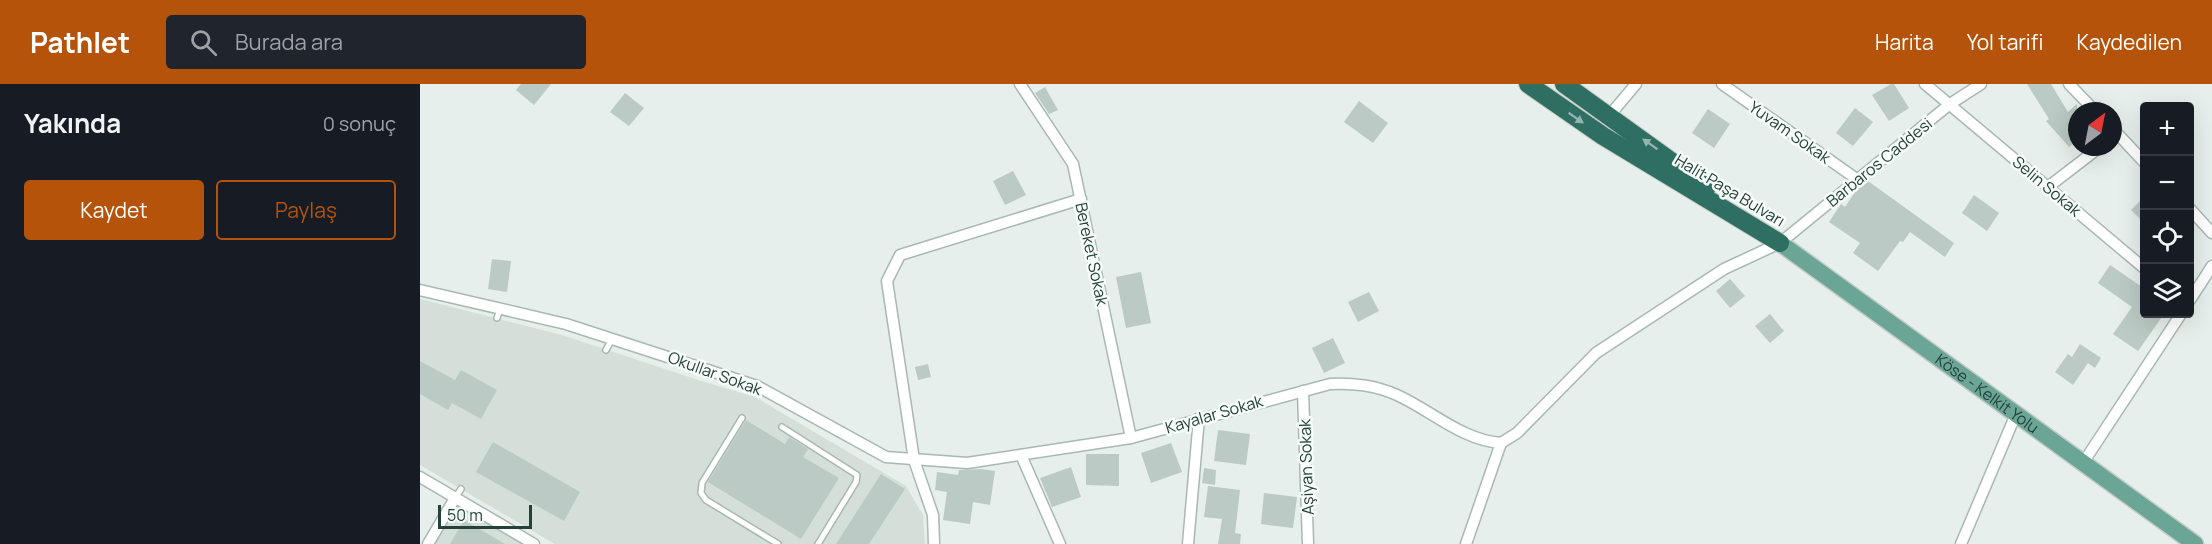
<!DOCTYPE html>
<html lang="tr">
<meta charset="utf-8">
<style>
body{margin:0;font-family:Manrope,sans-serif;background:#20242c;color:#f1f3f6}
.controls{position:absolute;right:18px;top:18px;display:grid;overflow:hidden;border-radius:6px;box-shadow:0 6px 24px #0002}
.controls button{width:54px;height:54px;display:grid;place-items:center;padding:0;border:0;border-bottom:2px solid #363941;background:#171b24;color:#f1f3f6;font:30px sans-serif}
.compass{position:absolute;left:1648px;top:18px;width:54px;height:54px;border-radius:50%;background:#171b24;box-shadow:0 6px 24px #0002;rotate:32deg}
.scale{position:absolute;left:18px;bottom:15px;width:94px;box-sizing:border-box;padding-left:6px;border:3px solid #24423a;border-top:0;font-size:16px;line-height:21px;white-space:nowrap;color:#24423a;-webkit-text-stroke:4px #f7fbf9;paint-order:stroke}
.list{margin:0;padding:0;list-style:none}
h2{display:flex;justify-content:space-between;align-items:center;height:78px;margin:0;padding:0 24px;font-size:26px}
h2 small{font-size:20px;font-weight:400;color:#9ea1a6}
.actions{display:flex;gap:12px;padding:18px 24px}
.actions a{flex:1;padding:14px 0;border:2px solid #b45309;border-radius:6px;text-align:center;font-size:21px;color:#b45309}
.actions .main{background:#b45309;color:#fff}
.icon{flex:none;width:33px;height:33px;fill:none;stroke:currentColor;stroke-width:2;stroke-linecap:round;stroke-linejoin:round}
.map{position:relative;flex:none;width:1792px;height:460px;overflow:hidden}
header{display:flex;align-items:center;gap:36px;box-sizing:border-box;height:84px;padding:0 30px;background:#b45309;color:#fff}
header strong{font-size:28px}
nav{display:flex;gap:33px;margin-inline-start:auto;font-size:21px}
.search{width:420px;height:54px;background:#20242c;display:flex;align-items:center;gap:15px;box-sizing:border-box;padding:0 21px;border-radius:6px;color:#9ea1a6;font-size:22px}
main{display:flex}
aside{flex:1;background:#171b24}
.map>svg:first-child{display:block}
.built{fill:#d4dfda}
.building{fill:#bbcac4}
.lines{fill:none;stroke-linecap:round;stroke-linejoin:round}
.lane-casing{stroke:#a8b8b2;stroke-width:8}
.street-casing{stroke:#a8b8b2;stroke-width:13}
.primary-casing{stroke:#c2cac8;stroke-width:19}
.highway-casing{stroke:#c2cac8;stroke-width:20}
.lane{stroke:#fff;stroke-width:5}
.street{stroke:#fff;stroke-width:10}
.primary{stroke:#6aa596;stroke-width:16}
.highway{stroke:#2f6f62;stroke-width:18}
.oneway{fill:#93b5ae}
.labels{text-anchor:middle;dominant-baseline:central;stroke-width:5;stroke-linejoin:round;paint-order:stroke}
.street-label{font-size:16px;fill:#24423a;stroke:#f7fbf9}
</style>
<header>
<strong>Pathlet</strong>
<div class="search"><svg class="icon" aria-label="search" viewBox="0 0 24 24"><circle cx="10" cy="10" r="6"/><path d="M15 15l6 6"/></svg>Burada ara</div>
<nav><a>Harita</a><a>Yol tarifi</a><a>Kaydedilen</a></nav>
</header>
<main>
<aside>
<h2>Yakında<small>0 sonuç</small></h2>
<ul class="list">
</ul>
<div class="actions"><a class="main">Kaydet</a><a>Paylaş</a></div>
</aside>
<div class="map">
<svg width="1792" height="460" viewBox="0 0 1792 460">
<rect width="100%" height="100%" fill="#e6efeb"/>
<g class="built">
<path d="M0,215L142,251L275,295L335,313L486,402L503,431L505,460H135L0,381Z"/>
<path d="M35,414L114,460H8Z"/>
</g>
<g class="building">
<path d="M101,0H131L114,21L96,6Z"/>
<path d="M1471,0H1474L1489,24L1469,37L1452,11Z"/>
<path d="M1607,0H1631L1648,28L1657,20V56L1649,63L1626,37L1629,35Z"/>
<path d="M625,3L638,26L629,30L615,9Z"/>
<path d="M205,9L224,24L209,42L190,28Z"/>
<path d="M939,17L968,39L953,59L924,38Z"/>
<path d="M1435,24L1453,38L1433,62L1416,49Z"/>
<path d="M1288,25L1310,40L1294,64L1272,49Z"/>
<path d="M593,87L606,111L585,121L573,97Z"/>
<path d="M1448,97L1534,159L1525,173L1490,148L1483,158L1480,157L1458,187L1433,169L1440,159L1409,138L1421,120L1425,123L1435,108Z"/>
<path d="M1554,111L1579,129L1567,147L1542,129Z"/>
<path d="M1725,112V140L1711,126Z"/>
<path d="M72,175L91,177L87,208L68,205Z"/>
<path d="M1690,181L1725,205V230H1744L1718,267L1693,250L1712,223L1678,199Z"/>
<path d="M721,188L731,239L706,244L696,193Z"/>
<path d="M1310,195L1325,212L1310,224L1296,207Z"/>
<path d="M949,208L959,227L938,238L928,218Z"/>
<path d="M1350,230L1364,247L1350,259L1335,242Z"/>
<path d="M913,254L925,279L904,289L892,264Z"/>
<path d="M1660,260L1681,274L1675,284L1668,279L1653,301L1635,288L1648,270L1652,273Z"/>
<path d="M0,277L35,296L41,286L77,306L61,335L32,319L28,326L0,310Z"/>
<path d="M508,280L511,293L498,296L495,283Z"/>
<path d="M326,336L365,360L369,353L388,365L383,373L419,394L381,455L288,398Z"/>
<path d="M798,346L830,350L826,381L794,377Z"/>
<path d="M73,358L160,408L144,437L56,388Z"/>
<path d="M751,359L762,388L731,399L721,369Z"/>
<path d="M666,370H699V402L666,401Z"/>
<path d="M651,383L661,413L632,423L620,394Z"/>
<path d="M784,384L796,386L795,401L782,399Z"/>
<path d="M560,385L575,387L570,421L553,418L550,440L523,436L527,408L515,406L517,388L538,391L539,386Z"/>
<path d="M461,390L485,405L449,460H416Z"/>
<path d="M788,402L820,406L815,449L821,450L820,460H798L802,435L784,433Z"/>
<path d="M844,409L877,413L873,444L841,440Z"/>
<path d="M44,436L85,460H30Z"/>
</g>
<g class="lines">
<g class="lane-casing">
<g id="lane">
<path d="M77,234L80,225"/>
<path d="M186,266L192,255"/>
<path d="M322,334L282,399L281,409L286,416L358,460"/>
<path d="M362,343L437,391L436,398L398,460"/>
<path d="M35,414L41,405"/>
</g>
</g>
<g class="street-casing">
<g id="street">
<path d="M600,0L653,80L711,354"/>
<path d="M1302,0L1438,96"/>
<path d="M1505,0L1724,184"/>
<path d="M1649,0L1675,27"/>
<path d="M1189,32L1216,0"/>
<path d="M1693,45L1724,78"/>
<path d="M1628,103L1680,63"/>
<path d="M1770,125L1792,149"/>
<path d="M0,206L146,240L337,302L466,373L547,379L711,354L910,300C934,299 954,301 977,311C1012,327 1042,356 1081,359"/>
<path d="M1770,216L1792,182"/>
<path d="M883,307L888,460"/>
<path d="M1081,359L1097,349L1176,269L1304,185L1360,159L1530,20L1561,0"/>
<path d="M601,371L640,460"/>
<path d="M1663,379L1761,230"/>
<path d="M0,393L114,460"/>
<path d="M8,460L35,414"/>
<path d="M514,460L513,431L494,376L467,197L480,171L661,115"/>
<path d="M768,460L779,334"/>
<path d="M1046,460L1081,359"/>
<path d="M1541,460L1596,330"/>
</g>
</g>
<g class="primary-casing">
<g id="primary">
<path id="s1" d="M1360,159L1775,460"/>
</g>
</g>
<g class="highway-casing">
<g id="highway">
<path d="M1108,0L1183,52L1360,159"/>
<path d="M1144,0L1287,103"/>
</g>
</g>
<use href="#lane" class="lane"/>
<use href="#street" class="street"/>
<use href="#primary" class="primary"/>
<use href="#highway" class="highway"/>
</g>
<defs><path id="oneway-solid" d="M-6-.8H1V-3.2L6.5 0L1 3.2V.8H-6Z" transform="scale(1.5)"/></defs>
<g class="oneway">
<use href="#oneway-solid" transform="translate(1156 34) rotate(35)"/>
<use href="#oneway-solid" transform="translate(1230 60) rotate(-145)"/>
</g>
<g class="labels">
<g class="street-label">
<text transform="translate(1370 48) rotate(35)">Yuvam Sokak</text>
<text transform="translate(1459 78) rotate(-39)">Barbaros Caddesi</text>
<text transform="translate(1627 102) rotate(40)">Selin Sokak</text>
<text transform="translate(1310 106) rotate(31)">Halit Paşa Bulvarı</text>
<text transform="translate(672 170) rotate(78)">Bereket Sokak</text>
<text transform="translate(295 289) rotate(20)">Okullar Sokak</text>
<text stroke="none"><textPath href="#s1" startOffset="256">Köse - Kelkit Yolu</textPath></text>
<text transform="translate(794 330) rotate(-16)">Kayalar Sokak</text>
<text transform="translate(886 383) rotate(-92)">Aşiyan Sokak</text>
</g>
</g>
</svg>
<div class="controls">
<button>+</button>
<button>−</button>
<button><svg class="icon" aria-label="locate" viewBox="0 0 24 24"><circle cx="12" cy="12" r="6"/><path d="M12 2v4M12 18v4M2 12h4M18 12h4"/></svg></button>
<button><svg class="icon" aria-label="layers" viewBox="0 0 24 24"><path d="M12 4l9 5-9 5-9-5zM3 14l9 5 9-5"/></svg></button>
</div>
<svg class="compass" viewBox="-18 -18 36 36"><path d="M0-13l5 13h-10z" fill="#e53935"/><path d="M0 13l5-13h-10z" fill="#9ea1a6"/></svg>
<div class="scale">50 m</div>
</div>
</main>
